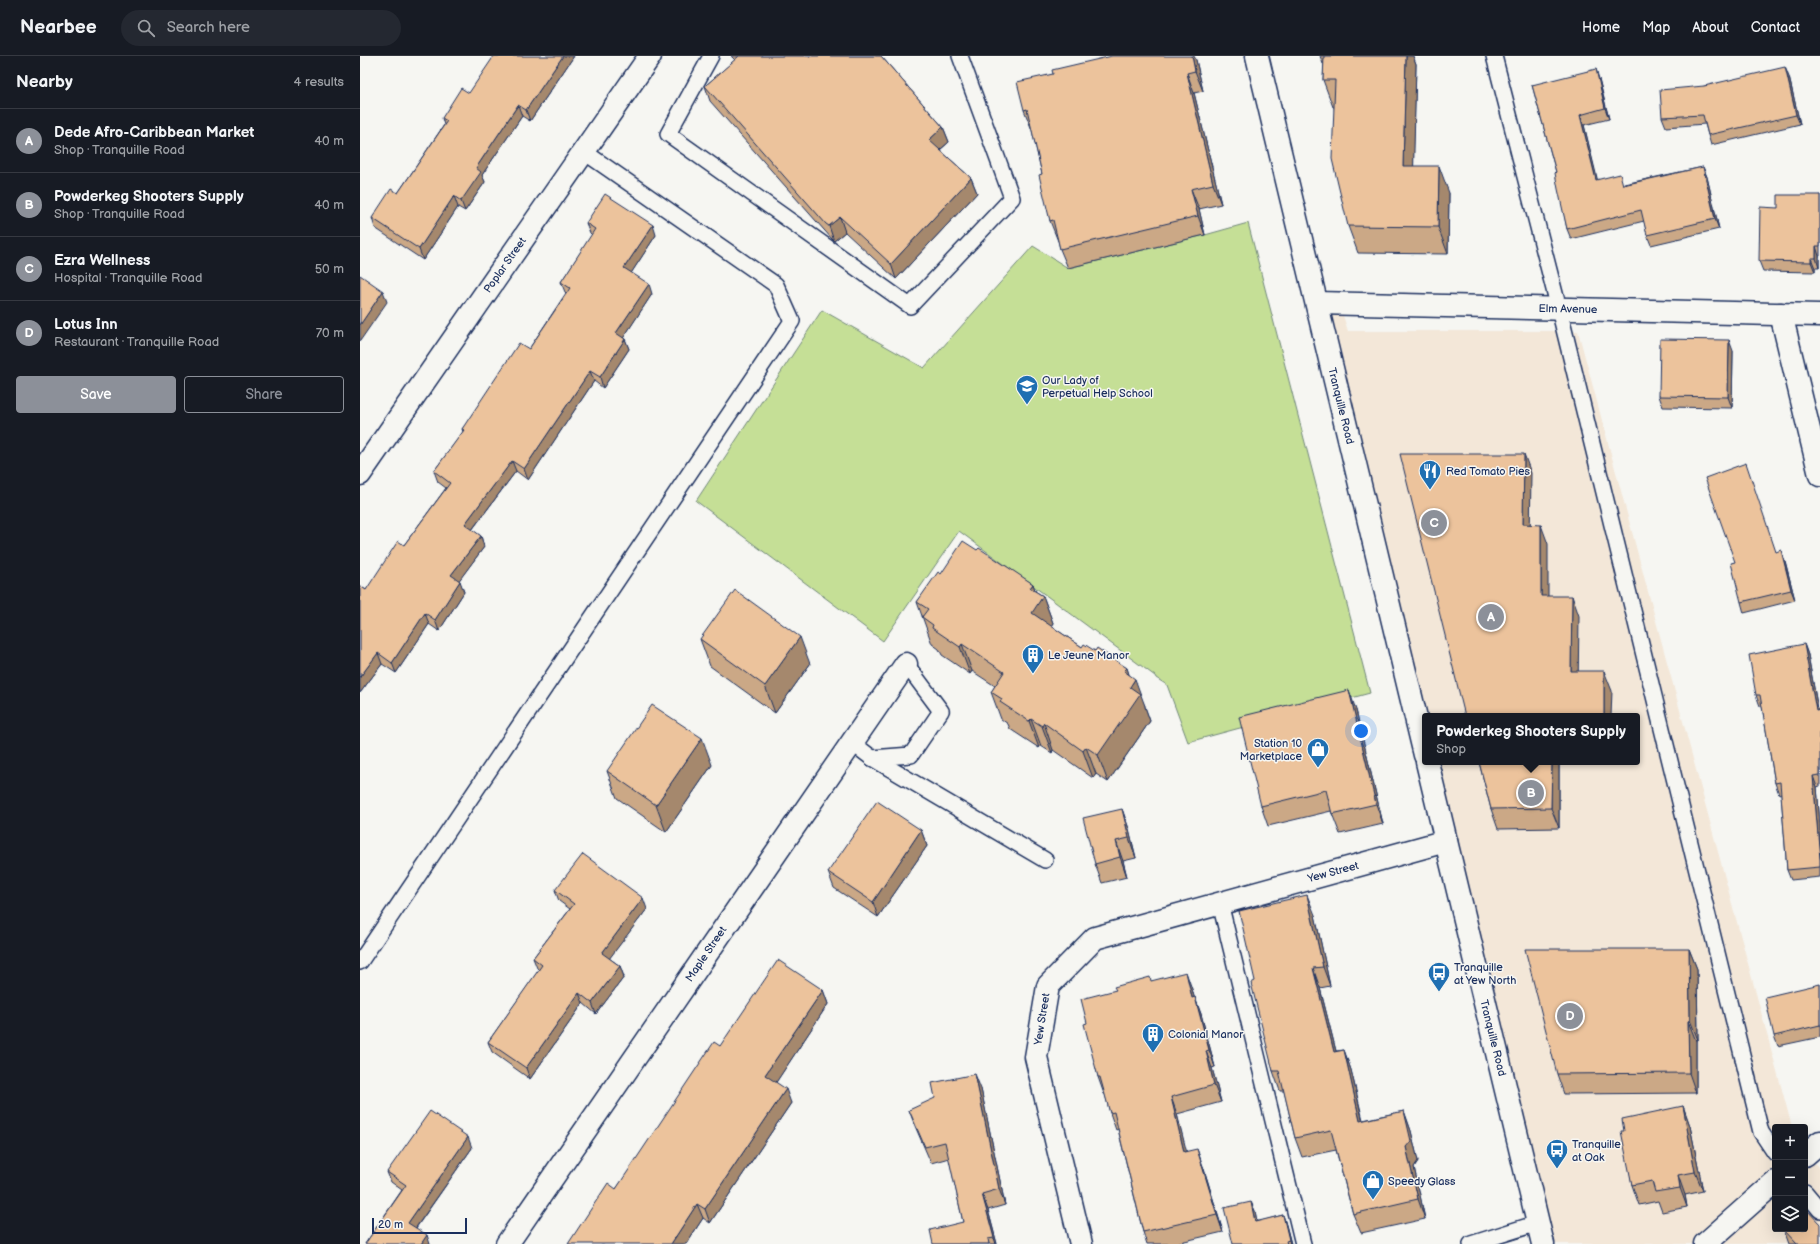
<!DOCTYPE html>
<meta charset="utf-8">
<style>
body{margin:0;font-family:"Balsamiq Sans",sans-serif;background:#242831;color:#f1f3f6}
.controls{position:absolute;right:12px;bottom:12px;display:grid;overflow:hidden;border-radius:4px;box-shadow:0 4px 16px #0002}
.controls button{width:36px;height:36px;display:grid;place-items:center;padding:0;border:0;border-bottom:1px solid #363941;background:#171b24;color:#f1f3f6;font:20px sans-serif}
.scale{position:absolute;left:12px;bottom:10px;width:95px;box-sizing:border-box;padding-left:4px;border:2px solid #1b2f5e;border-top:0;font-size:11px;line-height:14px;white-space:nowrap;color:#1b2f5e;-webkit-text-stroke:3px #f6f6f2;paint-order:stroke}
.you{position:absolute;left:1001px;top:675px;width:14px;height:14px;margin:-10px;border:3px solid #fff;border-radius:50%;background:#1a73e8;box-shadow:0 0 0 6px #1a73e833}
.badge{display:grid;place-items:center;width:26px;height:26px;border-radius:50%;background:#8c9099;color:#fff;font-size:13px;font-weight:700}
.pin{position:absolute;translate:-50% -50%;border:2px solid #fff;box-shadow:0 1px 4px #0006}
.popup{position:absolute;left:1062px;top:657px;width:218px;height:52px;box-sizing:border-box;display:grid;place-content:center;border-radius:4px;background:#171b24;filter:drop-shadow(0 1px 3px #0005);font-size:13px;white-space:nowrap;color:#9ea1a6}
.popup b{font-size:15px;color:#f1f3f6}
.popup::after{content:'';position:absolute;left:50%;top:100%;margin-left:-8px;border:8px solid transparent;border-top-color:#171b24}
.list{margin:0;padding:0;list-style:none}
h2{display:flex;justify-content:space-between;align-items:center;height:52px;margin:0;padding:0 16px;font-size:17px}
h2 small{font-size:13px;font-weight:400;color:#9ea1a6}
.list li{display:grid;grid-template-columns:26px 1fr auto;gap:12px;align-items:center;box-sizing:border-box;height:64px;padding:0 16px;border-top:1px solid #363941}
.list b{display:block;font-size:15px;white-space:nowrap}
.list p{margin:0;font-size:13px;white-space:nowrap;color:#9ea1a6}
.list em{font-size:13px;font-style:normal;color:#9ea1a6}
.actions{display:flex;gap:8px;padding:12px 16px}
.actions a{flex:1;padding:9px 0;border:1px solid #8c9099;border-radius:4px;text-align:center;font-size:14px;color:#8c9099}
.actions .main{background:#8c9099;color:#fff}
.icon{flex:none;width:22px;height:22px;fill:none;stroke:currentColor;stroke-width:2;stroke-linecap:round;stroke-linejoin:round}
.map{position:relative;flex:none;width:1460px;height:1188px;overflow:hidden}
header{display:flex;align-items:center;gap:24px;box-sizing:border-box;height:56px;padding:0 20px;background:#171b24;border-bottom:1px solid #363941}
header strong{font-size:19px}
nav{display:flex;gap:22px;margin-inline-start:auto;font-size:14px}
.search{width:280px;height:36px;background:#242831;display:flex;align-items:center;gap:10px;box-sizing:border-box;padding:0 14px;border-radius:22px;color:#9ea1a6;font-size:15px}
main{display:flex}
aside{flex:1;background:#171b24}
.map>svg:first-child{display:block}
.built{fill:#f3e7d8}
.green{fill:#c5df96;stroke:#70877a}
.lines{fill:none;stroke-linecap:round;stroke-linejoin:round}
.service-casing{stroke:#1b2f5e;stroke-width:18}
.minor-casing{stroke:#1b2f5e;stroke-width:25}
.secondary-casing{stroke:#1b2f5e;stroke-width:25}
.service{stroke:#f6f6f2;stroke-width:15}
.minor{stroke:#f6f6f2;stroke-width:22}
.secondary{stroke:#f6f6f2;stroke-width:22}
.wall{fill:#cba886;stroke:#1b2f5e}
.shaded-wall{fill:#a5886d;stroke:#1b2f5e}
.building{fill:#ecc39c;stroke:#1b2f5e}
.labels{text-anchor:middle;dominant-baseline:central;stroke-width:3;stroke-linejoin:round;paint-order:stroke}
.street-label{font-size:11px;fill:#1b2f5e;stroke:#f6f6f2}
.poi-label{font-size:11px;fill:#1b2f5e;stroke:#f6f6f2;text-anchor:start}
</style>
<header>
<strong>Nearbee</strong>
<div class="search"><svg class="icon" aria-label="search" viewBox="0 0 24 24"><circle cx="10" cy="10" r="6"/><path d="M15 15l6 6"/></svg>Search here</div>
<nav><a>Home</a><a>Map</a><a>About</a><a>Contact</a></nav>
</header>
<main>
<aside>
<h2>Nearby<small>4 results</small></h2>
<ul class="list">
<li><span class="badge">A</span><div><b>Dede Afro-Caribbean Market</b><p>Shop · Tranquille Road</p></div><em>40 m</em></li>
<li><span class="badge">B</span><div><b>Powderkeg Shooters Supply</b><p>Shop · Tranquille Road</p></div><em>40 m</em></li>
<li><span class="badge">C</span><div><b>Ezra Wellness</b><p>Hospital · Tranquille Road</p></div><em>50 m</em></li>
<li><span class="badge">D</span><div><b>Lotus Inn</b><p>Restaurant · Tranquille Road</p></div><em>70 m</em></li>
</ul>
<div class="actions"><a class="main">Save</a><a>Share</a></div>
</aside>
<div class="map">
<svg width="1460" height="1188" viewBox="0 0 1460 1188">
<rect width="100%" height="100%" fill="#f6f6f2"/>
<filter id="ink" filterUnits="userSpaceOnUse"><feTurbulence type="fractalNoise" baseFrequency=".025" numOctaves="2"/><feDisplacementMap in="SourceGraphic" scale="8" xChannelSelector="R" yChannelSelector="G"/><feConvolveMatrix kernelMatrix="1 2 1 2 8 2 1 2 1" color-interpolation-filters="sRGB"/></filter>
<g filter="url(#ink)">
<path class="built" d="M957,247H979L988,275H1218L1432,1071H1415V1173H1445V1093L1460,1114V1188H1183L1067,706H1277V660H1065Z"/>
<path class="green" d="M888,167L1010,637L828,686L807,629L796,622L795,620L599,475L523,585L336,445L462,254L564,312L673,190L708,212L845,179Z"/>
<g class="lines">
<g class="service-casing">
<g id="service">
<path d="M351,0L308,78L550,250L652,142L600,0"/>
<path d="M1134,0L1199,253L1401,1076L1415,1097"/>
<path d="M491,686L512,702L551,699L581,655L546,608"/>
<path d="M512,702L685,804"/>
<path d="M860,847L943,1188"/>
<path d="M0,906L432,265L416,229L223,95"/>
<path d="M1445,1136L1460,1154"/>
<path d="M1111,1188L1178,1167"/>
</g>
</g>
<g class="minor-casing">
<g id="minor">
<path d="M957,247L1460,259"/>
<path d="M1421,258L1460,419"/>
<path d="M0,418L290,0"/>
<path d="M1445,1099L1460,1086"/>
<path d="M147,1188L546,608"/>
<path d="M721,1188L676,1001L688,930L735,882L1086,785"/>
<path d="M1345,1188L1415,1126"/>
</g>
</g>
<g class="secondary-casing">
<g id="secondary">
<path d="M897,0L1065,699"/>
<path d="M1067,706L1183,1188"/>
</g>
</g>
<use href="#service" class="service"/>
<use href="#minor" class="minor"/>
<use href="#secondary" class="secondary"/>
</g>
<g class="wall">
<path d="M214,0L170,65L162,60L122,119L125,126L105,155L98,151L63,204L15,172L12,162L38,137L84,69L82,62L109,37Z"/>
<path d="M371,0H521L583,71L589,86L580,94L611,122L617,137L536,223L485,176L474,185L472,183L350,45L345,30L375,4Z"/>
<path d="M960,0H1053L1056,8L1053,110L1089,137L1088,198L998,197L988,170L974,51H973L963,24L964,8H963Z"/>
<path d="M836,4L843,35L834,37L861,148L839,153L845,179L708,212L700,193L698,184V185L690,165L682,118L672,74L664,54Z"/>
<path d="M1429,21L1440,68L1351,89L1348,79L1345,68L1306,71L1302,61L1344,30Z"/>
<path d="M1239,23L1249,63L1224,69L1237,124L1264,128L1343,111L1347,121L1359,173L1291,189L1287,179L1284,165L1211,183L1207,173L1196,116L1172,29Z"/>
<path d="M1460,139V200H1459V212H1455V216L1403,215L1399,205L1418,152Z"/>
<path d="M226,167L296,179L271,217L292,238L263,282L265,283L269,293L243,332L234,325L168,424L156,415L112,474L121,480L124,491L99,524L104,536L79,575L69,568L36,617L22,608L0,637V530L6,534L44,489L86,432L78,426L74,415L103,376L102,373L169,293L206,237L205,236L201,226L232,179L230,177Z"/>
<path d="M1373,295L1372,352L1303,351L1299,340Z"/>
<path d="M617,494L673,528L675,535L683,540L693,567L691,570L722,591L735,595L767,612L769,619L785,650V651L790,665L748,726L736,718L733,722L693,694L692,697L681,690L679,692L650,673L648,668L641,663L631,636L635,630L612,615L610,618L582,599L579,593L572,588L557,546L581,518Z"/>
<path d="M1417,496L1425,505L1435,544L1384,557L1381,546Z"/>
<path d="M340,583L450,608L415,657L350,610Z"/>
<path d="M1444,588L1448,599L1458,654H1460V730L1457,731L1460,768V821L1431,824L1427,814L1421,737L1419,738L1415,727L1402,650H1400L1396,639Z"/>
<path d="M996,654L1023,768L980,778L971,755L908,770L901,750Z"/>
<path d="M1119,706H1199V772L1138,773L1131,753Z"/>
<path d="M352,709L306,776L257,742L247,715Z"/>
<path d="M762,753L769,773L776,802L763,805L767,821L742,827L735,808Z"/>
<path d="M561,774L567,790L518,861L474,832L468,816Z"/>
<path d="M195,834L287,853L249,902L260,910L264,921L236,958L223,947L170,1023L132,996L128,986L179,914L177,912L173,902L210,853L199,845Z"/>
<path d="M955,859L970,930L960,932L976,995L984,994L991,1014L1003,1064L1044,1055L1051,1075L1058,1105L1054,1111L1065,1163L1001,1177L993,1158L976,1094L942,1101L935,1082L924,1035H920L913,1015L895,925Z"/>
<path d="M1329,893L1337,913L1338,984L1336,985V1037L1204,1038L1197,1018Z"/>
<path d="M792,925L832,933L834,941L841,958L855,1011L852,1012L861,1046L817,1058L826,1096L843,1110L863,1176L812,1188H787L783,1176L758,1073L756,1074L750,1057L745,1038H744L738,1021L727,967Z"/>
<path d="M1460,928V981L1418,990L1414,980Z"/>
<path d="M463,934L468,948L416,1026L431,1047L350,1167L343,1162L326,1188L256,1133L360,990Z"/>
<path d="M621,1033L645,1149L628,1154L637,1188H573L603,1166L589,1102L571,1107L555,1070L549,1054Z"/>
<path d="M1323,1050L1330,1070L1343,1135L1325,1139L1327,1151L1302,1156L1298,1145L1279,1149L1272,1129L1264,1075Z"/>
<path d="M112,1092L56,1172L5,1188L42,1134L31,1126L27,1116Z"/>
<path d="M891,1146L895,1155L897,1166L923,1159L926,1169L931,1188H873Z"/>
<path d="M1424,1174L1460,1188H1429Z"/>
</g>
<g class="shaded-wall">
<path d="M203,0H214L170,65L166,54Z"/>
<path d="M832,0H834L836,4L843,35L835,15Z"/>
<path d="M1046,0H1053L1056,8L1053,137L1043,110Z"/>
<path d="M1425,11L1429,21L1440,68L1436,59Z"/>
<path d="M1236,13L1239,23L1249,63L1245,52Z"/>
<path d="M827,17L834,37L861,148L853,128Z"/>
<path d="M158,49L162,60L122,119L125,126L105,155L101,145L116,112Z"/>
<path d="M1220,59L1224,69L1240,134L1236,124Z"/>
<path d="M583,71L589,86L574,99L569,84Z"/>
<path d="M1079,110L1089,137L1088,198L1078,171Z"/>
<path d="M1343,111L1347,121L1359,173L1355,163Z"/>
<path d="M611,122L617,137L536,223L531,208Z"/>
<path d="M831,133L839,153L845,179L838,160Z"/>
<path d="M94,140L98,151L63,204L59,193Z"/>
<path d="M480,161L485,176L474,185L469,170Z"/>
<path d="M293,169L296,179L268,222L264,212Z"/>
<path d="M1456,190L1459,200V212L1456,202Z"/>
<path d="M1451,202L1455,212V216L1451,206Z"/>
<path d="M289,228L292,238L260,287L256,277Z"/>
<path d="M23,235L27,246L0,285V269Z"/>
<path d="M265,283L269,293L243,332L240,321Z"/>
<path d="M1369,284L1373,295L1372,352L1368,341Z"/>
<path d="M230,315L234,325L168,424L164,413Z"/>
<path d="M1164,398L1171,417L1170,487L1163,468Z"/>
<path d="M152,405L156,415L108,479L105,468Z"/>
<path d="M1181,469L1188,488V560L1181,540Z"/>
<path d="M121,480L124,491L95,530L91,519Z"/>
<path d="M1421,494L1425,505L1435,544L1431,534Z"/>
<path d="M100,525L104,536L79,575L75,564Z"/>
<path d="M673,528L679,546L683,540L693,567L681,584L672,557L670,532Z"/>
<path d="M1212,540L1219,560L1218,635L1211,615Z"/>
<path d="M65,557L69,568L36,617L32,607Z"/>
<path d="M440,581L450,608L415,657L405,630Z"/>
<path d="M602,588L612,615L610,618L600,591Z"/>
<path d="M1444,588L1448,599L1460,665L1456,655Z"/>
<path d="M18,597L22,608L0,637V621Z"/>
<path d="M767,612L772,628L775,623L785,650V651L790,665L748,726L738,699L764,615Z"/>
<path d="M1244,615L1252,635L1251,660H1244Z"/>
<path d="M989,634L996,654L1023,768L1016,748Z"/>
<path d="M671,663L681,690L679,692L669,665Z"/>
<path d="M684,667L693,694L692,697L682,670Z"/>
<path d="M342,682L352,709L306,776L296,749Z"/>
<path d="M726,691L736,718L733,722L723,695Z"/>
<path d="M1192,706H1199V772L1191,752Z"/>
<path d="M1453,720L1457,731L1460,768V803Z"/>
<path d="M762,753L769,773L776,802L769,782Z"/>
<path d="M561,774L567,790L518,861L513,846Z"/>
<path d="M756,785L763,805L767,821L760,801Z"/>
<path d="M947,839L955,859L970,930L963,911Z"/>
<path d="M283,842L287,853L246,907L242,897Z"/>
<path d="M1329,893L1337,913L1338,984L1330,964Z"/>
<path d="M260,910L264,921L236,958L232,947Z"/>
<path d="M953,912L960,932L981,1015L974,996Z"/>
<path d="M826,916L832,933L839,959L832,942Z"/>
<path d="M463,934L468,948L411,1034L405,1019Z"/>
<path d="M219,937L223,947L170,1023L166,1012Z"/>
<path d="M835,941L841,958L855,1011L849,994Z"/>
<path d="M1328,965L1336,985V1037L1329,1017Z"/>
<path d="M984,994L991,1014L1007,1084L1000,1065Z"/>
<path d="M846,995L852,1012L861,1046L854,1029Z"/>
<path d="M615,1018L621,1033L645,1149L639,1133Z"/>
<path d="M426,1033L431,1047L350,1167L345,1153Z"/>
<path d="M811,1041L817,1058L831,1113L824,1096Z"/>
<path d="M1323,1050L1330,1070L1343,1135L1335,1116Z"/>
<path d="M1044,1055L1051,1075L1058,1105L1054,1111L1065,1163L1058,1143L1046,1091Z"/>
<path d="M108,1081L112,1092L52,1177L48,1167Z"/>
<path d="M837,1093L843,1110L863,1176L857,1159Z"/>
<path d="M1318,1119L1325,1139L1327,1151L1320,1132Z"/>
<path d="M622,1138L628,1154L637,1188H636L634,1182Z"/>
<path d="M891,1146L895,1155L899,1176L895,1166Z"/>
<path d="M337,1148L343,1162L326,1188H311Z"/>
<path d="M923,1159L926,1169L931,1188H930L929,1184Z"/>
<path d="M67,1179L70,1188H61Z"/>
</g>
<g class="building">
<path d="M134,0H203L166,54L158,49L116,112L121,116L101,145L94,140L59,193L12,162L31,133L38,137L87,65L82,62L101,32L109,37Z"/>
<path d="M379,0H521L583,71L569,84L611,122L531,208L480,161L469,170L466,168L345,30Z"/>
<path d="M752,0H832L835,15L827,17L853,128L831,133L838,160L700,193L693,164L690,165L679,119L682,118L667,53L664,54L657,26L693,18L692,14Z"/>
<path d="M964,0H1046L1043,110H1079L1078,171L988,170L972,103L975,24H963Z"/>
<path d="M1425,11L1436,59L1348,79L1343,59L1302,61L1300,34L1344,30Z"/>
<path d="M1236,13L1245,52L1220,59L1236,124L1260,118L1263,129L1343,111L1355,163L1287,179L1281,154L1207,173L1198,133L1195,117L1196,116L1172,29Z"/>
<path d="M245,138L293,169L264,212L289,228L256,277L265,283L240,321L230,315L164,413L152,405L105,468L121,480L91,519L100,525L75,564L65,557L32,607L18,597L0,621V530L6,534L38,485L44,489L90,427L74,415L104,374L102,373L159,287L169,293L210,232L201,226L235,173L226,167Z"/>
<path d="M1418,139H1460V190H1456V202H1451V206L1399,205L1400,151L1418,152Z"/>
<path d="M0,219L23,235L0,269Z"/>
<path d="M1300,283L1369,284L1368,341L1299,340Z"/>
<path d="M1040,398H1164L1163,468L1181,469V540H1212L1211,615H1244V660H1105Z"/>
<path d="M1386,407L1416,496L1421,494L1431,534L1381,546L1371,507L1375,506L1345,422Z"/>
<path d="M603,485L617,494L619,492L673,528L670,532L683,540L672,557L722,591L724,588L735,595L737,592L767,612L764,615L775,623L770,631L780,638L738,699L726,691L723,695L684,667L682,670L671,663L669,665L640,646L642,643L631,636L644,616L602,588L600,591L572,572L573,569L562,561L568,553L557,546L578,516L581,518Z"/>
<path d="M375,534L440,581L405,630L340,583Z"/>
<path d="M1444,588L1456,655L1460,654V719L1453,720L1460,803V811L1427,814L1420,726L1415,727L1400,639H1396L1389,599Z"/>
<path d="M989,634L1016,748L972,758L966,734L901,750L879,661Z"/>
<path d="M292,649L342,682L296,749L247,715Z"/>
<path d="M1119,706H1192L1191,752L1131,753Z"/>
<path d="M517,745L561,774L513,846L468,816Z"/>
<path d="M762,753L769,782L756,785L760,801L735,808L723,762Z"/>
<path d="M223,798L283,842L242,897L260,910L232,947L219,937L166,1012L128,986L182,909L173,902L214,848L195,834Z"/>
<path d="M947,839L963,911L953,912L974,996L984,994L1000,1065L1044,1055L1051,1085L1046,1091L1058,1143L993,1158L971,1074L935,1082L919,1015H913L891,927L895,925L879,855Z"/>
<path d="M1165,893H1329L1330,964L1328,965L1329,1017L1197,1018Z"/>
<path d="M418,904L463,934L405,1019L426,1033L345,1153L337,1148L311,1188H208L248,1127L256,1133L354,986L360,990Z"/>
<path d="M826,916L832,942L835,941L849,994L846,995L854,1029L811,1041L824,1096L837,1093L857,1159L783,1176L754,1056L750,1057L740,1021H738L724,968L727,967L721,943L756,934L754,931L790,921L791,925Z"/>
<path d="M1460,928V969L1414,980L1405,941Z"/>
<path d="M615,1018L639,1133L622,1138L634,1182L628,1183L629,1188H573L570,1174L603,1166L585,1086L565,1091L549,1054L575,1042L572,1027Z"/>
<path d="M1323,1050L1335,1116L1318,1119L1320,1132L1295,1136L1292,1125L1272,1129L1261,1075H1264L1262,1063Z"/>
<path d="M70,1055L108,1081L48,1167L67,1179L61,1188H5L46,1129L27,1116Z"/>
<path d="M891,1146L895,1166L923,1159L929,1184L926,1185L927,1188H873L864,1152Z"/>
<path d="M1447,1154L1460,1168V1188H1437L1424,1174L1425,1173H1445V1156Z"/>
</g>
</g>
<defs>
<g id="school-pin" transform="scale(1.15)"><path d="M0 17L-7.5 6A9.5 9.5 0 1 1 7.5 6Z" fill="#1f6fb2" stroke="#f6f6f2"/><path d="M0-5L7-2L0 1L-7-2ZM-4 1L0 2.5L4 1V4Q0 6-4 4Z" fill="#fff"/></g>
<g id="restaurant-pin" transform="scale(1.15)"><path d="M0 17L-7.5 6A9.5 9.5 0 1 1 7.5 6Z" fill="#1f6fb2" stroke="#f6f6f2"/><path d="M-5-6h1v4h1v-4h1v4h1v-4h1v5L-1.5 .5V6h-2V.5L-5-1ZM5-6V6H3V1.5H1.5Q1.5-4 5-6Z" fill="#fff"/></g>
<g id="building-pin" transform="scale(1.15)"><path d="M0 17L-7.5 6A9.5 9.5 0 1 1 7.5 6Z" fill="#1f6fb2" stroke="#f6f6f2"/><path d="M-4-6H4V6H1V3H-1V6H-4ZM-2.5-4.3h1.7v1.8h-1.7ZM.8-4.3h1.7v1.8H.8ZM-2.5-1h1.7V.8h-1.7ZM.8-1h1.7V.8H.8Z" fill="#fff"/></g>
<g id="shop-pin" transform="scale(1.15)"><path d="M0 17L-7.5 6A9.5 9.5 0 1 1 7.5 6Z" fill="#1f6fb2" stroke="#f6f6f2"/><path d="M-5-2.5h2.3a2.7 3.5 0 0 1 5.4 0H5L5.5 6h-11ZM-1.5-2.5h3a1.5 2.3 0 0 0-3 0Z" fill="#fff"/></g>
<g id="bus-pin" transform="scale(1.15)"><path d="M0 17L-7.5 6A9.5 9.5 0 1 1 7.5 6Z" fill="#1f6fb2" stroke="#f6f6f2"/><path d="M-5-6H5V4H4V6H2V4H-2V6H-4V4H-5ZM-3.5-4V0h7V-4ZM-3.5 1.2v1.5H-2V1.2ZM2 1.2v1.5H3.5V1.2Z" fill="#fff"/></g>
</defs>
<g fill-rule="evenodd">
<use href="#school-pin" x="667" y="330"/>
<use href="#restaurant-pin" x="1070" y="415"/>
<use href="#building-pin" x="673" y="599"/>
<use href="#shop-pin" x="958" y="693"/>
<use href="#bus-pin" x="1079" y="917"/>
<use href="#building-pin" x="793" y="978"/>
<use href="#bus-pin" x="1197" y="1094"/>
<use href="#shop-pin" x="1013" y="1125"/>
</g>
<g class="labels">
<g class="street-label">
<text transform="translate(145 209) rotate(-55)">Poplar Street</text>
<text transform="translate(1208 253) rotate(1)">Elm Avenue</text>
<text transform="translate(981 350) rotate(76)">Tranquille Road</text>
<text transform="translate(973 816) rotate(-15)">Yew Street</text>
<text transform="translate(346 898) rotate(-56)">Maple Street</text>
<text transform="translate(682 963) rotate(-81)">Yew Street</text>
<text transform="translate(1133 982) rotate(76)">Tranquille Road</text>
</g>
<g class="poi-label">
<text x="682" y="324">Our Lady of<tspan x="682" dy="13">Perpetual Help School</tspan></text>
<text x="1086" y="415">Red Tomato Pies</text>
<text x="688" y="599">Le Jeune Manor</text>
<text x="942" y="687" text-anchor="end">Station 10<tspan x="942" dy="13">Marketplace</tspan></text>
<text x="1094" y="911">Tranquille<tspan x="1094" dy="13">at Yew North</tspan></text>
<text x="808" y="978">Colonial Manor</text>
<text x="1212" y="1088">Tranquille<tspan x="1212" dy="13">at Oak</tspan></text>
<text x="1028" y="1125">Speedy Glass</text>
</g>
</g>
</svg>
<div class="controls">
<button>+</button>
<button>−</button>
<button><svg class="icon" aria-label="layers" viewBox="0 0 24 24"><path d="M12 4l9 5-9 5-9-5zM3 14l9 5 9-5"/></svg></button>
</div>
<div class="scale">20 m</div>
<div class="you"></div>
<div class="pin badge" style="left:1131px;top:561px">A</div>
<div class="pin badge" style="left:1171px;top:737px">B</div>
<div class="popup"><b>Powderkeg Shooters Supply</b>Shop</div>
<div class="pin badge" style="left:1074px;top:467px">C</div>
<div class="pin badge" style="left:1210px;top:960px">D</div>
</div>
</main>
